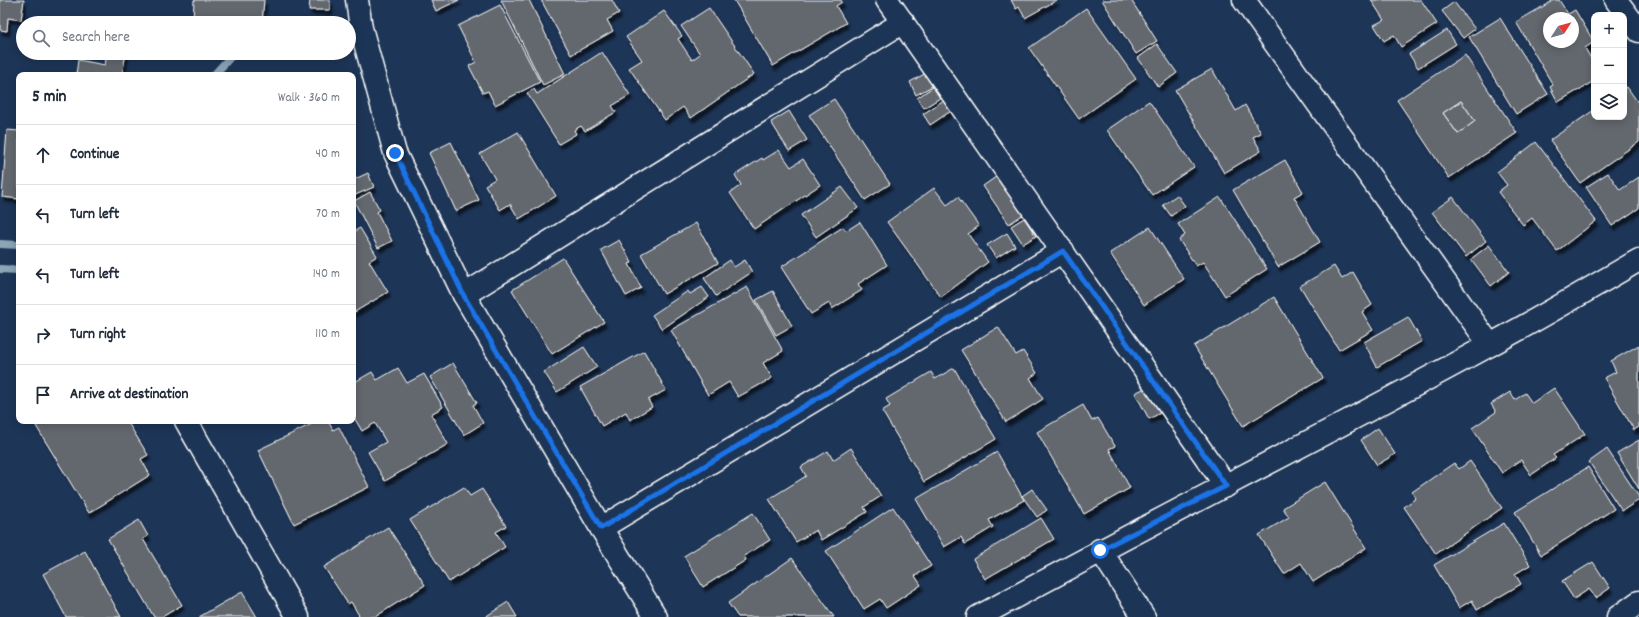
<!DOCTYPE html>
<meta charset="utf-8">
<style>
body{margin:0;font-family:Dekko,sans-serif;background:#f2f2f3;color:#1f2937}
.controls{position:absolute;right:12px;top:12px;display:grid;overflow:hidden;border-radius:8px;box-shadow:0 2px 10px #0003}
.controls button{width:36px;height:36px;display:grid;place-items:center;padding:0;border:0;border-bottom:1px solid #e0e1e3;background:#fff;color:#1f2937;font:20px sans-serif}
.compass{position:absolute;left:1543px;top:12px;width:36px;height:36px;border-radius:50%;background:#fff;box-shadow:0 2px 10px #0003;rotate:54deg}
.stop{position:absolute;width:12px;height:12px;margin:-9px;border:3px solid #1a73e8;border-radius:50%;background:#fff}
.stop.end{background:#1a73e8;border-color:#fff;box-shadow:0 1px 4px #0008}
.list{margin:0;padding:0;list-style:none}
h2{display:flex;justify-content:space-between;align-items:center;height:52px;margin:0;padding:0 16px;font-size:17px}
h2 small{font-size:13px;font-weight:400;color:#747a83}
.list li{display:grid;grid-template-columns:26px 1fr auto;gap:12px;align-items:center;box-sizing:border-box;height:60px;padding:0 16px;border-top:1px solid #e0e1e3}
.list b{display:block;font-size:15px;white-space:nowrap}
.list em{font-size:13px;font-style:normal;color:#747a83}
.icon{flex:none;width:22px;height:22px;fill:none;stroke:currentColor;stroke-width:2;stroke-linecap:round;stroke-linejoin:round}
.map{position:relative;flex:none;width:1639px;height:617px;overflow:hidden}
.search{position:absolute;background:#fff;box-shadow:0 2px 10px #0003;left:16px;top:16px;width:340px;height:44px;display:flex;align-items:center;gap:10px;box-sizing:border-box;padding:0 14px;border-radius:22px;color:#747a83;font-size:15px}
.panel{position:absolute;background:#fff;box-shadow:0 2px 10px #0003;left:16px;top:72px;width:340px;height:352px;border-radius:8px}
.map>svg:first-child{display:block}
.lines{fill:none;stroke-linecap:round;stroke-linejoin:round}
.stream{stroke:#8ca6b7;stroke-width:8}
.building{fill:#64686e;stroke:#fff;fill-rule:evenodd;filter:url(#shadow)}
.minor-casing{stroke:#fff;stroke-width:25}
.minor{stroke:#1d3557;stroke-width:22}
.route{stroke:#1a73e8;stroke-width:5}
</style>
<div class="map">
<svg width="1639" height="617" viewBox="0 0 1639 617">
<defs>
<filter id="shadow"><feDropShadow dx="2.5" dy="4.5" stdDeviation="1" flood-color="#0009"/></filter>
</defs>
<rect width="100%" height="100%" fill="#1d3557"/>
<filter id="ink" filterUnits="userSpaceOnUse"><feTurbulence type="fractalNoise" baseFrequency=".025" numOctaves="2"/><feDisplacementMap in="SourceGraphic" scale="8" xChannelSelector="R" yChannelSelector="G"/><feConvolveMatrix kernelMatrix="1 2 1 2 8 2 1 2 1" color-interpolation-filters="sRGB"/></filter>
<g filter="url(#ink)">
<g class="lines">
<g class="stream">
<path d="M214,75L234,53"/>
<path d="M0,244L19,245"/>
<path d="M0,269L19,270"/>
</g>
</g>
<g class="building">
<path d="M0,0H24L21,20L8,18L7,31L0,30Z"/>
<path d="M194,0H264L262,23H193Z"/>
<path d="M310,0H330V10H309Z"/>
<path d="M431,0H459L436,11Z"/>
<path d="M501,0H529L565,74L543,85Z"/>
<path d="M541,0H612L619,13L607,20L613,31L571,55Z"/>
<path d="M734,0H841L842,2L836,6L846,23L773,66Z"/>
<path d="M1011,0H1057L1025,18L1019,7L1016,9Z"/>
<path d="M1102,0H1131L1157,41L1136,54Z"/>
<path d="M1371,0H1421L1437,24L1401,47L1394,35L1384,41L1374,25L1384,20Z"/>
<path d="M1554,0H1559L1568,14L1575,10L1594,42L1585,48L1594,64V81L1558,102L1550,87L1553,85L1516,22ZM1549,18H1573V42H1549Z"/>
<path d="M1454,2L1475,29L1463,38L1442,11Z"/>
<path d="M500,5L540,82L495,105L488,91L483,93L469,66L476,62L458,26Z"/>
<path d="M709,8L754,74L691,118L683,107L665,120L629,68L642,60L626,37L664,11L682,36L678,39L692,60L700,54L681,26Z"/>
<path d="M1086,8L1136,79L1079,119L1029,48Z"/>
<path d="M1500,18L1548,94L1516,114L1469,37Z"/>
<path d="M1447,30L1456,44L1418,68L1409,54Z"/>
<path d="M1157,44L1177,73L1158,87L1138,58Z"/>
<path d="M602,52L630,95L612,106L616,112L585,131L581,126L574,130L576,134L559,144L527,93L534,89L537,94Z"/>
<path d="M107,53H126L122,75H76L78,60L105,65Z"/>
<path d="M1465,55L1517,133L1449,178L1397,100ZM1461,101L1475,121L1458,134L1443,113Z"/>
<path d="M1212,69L1236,111L1245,105L1261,133L1253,137L1261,151L1224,173L1175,90Z"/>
<path d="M928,72L934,85L916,95L910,82Z"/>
<path d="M933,87L940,98L924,108L917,98Z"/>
<path d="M1627,87L1639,104V142L1580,183L1550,140L1594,110V117H1624V89Z"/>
<path d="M834,99L890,184L865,200L809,115Z"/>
<path d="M944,100L951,111L930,125L923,114Z"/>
<path d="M1149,101L1194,167L1152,195L1107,130Z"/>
<path d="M1461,101L1475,121L1458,134L1443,113Z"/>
<path d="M789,111L807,140L789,151L771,122Z"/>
<path d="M7,130L19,131V199L2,197Z"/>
<path d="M518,132L556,196L519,219L510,204L500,210L485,185L495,179L480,154Z"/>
<path d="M451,142L479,200L456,211L429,153Z"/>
<path d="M1536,142L1596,221L1557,251L1532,218L1523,225L1498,192L1507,185L1497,172Z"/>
<path d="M779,150L791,167L803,159L820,185L754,229L730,193L741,185L735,175L762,158L763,160Z"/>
<path d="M1285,160L1303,192L1294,197L1320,242L1278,267L1233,190Z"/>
<path d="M1003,172L1030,210L1009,224L983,186Z"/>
<path d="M368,173L374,187L353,196V180Z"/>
<path d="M1608,173L1620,190L1639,177V208L1612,226L1586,187Z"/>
<path d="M842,187L858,208L816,237L801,215Z"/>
<path d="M934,188L947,205L958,197L979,226L968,234L988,262L941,297L887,222Z"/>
<path d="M370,192L380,210L377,212L392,241L378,248L354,201Z"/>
<path d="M1177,195L1185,206L1171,216L1163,205Z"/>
<path d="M1220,197L1267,269L1225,296L1203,262L1196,266L1179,240L1185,235L1178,224Z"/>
<path d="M1453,197L1486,241L1466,257L1432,212Z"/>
<path d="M1024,218L1036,236L1023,244L1011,226Z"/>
<path d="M860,222L887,265L858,284L862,290L832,309L829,303L811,314L781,267L843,227L846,231Z"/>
<path d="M696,223L718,263L664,294L641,254Z"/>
<path d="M1150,227L1184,279L1144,305L1110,253Z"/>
<path d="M360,228L377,256L369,261L388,292L353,313V232Z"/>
<path d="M1007,233L1015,246L996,258L987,245Z"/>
<path d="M619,240L632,263L629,264L641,288L626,296L601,250Z"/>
<path d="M1489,245L1509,272L1491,286L1471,259Z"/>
<path d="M563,258L604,322L552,354L512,290Z"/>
<path d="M730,260L734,267L745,260L752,272L716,296L704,278Z"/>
<path d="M1334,266L1342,279L1353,272L1372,305L1362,312L1373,330L1339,350L1300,286Z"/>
<path d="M702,287L709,297L662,329L652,315L688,291L690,294Z"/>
<path d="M747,287L783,351L763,363L772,378L738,397L729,382L708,395L671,330Z"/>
<path d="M773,291L792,326L776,335L756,300Z"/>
<path d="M1274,297L1323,378L1243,426L1194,346Z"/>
<path d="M1408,317L1422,341L1377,367L1364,342Z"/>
<path d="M998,327L1016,355L1023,351L1037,373L1030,378L1043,399L1006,422L961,350Z"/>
<path d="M1639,345V427L1634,430L1604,378L1616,372L1611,361Z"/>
<path d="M584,347L597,367L557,392L544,372Z"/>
<path d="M644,351L666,390L648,400L652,407L630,420L626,412L602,426L580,387Z"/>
<path d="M453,363L477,403L473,405L483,423L464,435L430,377Z"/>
<path d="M398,368L407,383L424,374L443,407L431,414L448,444L385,481L368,452L386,442L375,423L362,431L353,416V383L372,372L377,380Z"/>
<path d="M954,368L996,439L924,482L882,411L890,406L886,399L931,372L935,379Z"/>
<path d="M1151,385L1164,411L1149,419L1135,393Z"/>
<path d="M1554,388L1585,434L1553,455L1556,458L1531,475L1521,460L1502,473L1472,428L1496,412L1491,404L1510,392L1515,400L1525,393L1532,403Z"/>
<path d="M1083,405L1092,421L1098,418L1115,446L1109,449L1130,488L1084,514L1037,432Z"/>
<path d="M45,421H127L148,455L141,459L150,475L89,513L36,426Z"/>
<path d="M318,421H328L333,430L339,427L369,487L294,524L258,450Z"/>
<path d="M1378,428L1395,454L1377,465L1361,440Z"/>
<path d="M1639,440V489L1617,453Z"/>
<path d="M851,448L881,496L864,507L867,512L821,540L816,530L796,542L769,499L806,476L801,467L828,451L833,460Z"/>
<path d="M1607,449L1639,497V500L1622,511L1589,462Z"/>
<path d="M997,452L1024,500L989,520L993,527L965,544L961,537L944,547L916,499Z"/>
<path d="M1470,461L1502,508L1436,554L1404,507L1416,498L1412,492L1454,463L1459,469Z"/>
<path d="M1588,467L1614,509L1541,555L1515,512Z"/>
<path d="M1325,482L1366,548L1313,582L1301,563L1284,574L1259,535L1289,517L1283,508Z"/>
<path d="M464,487L470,496L482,489L506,526L496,532L505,547L449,582L410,520Z"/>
<path d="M1032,489L1047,510L1037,517L1022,496Z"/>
<path d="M893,507L931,566L915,576L921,585L886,608L880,599L864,609L826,551Z"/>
<path d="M753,513L770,540L744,556L746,560L703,587L684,556Z"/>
<path d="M1041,518L1054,539L985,579L973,559Z"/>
<path d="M139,520L148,536L143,539L182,605L162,617H154L108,539Z"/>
<path d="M1504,523L1530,565L1515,574L1521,584L1477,610L1472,600L1459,608L1434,565Z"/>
<path d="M388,527L425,585L375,617H360L351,602L348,604L324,567Z"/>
<path d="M85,551L121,617H66L43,574Z"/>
<path d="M792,558L834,617H738L728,603Z"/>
<path d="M1593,562L1610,588L1596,598L1589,589L1574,599L1562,581Z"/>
<path d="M242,592L257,617H199Z"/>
<path d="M508,602L517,617H485Z"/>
</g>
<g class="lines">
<g class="minor-casing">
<g id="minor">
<path d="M357,0L361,28L395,153L464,295L601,528L656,617"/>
<path d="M887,0L1226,486"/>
<path d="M1244,0L1490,345"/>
<path d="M1616,0L1639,31"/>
<path d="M464,295L903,22"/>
<path d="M186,421L298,617"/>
<path d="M601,528L1063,251"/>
<path d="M1100,550L1144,617"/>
<path d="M978,617C1147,525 1319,438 1488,346C1539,319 1589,289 1639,260"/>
<path d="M1618,617L1639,602"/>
</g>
</g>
<use href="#minor" class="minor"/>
</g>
</g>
<g class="lines" filter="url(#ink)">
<path class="route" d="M395,153L464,296L601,528L1063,251L1226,486L1100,550"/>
</g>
</svg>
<div class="controls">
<button>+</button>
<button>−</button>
<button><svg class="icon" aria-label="layers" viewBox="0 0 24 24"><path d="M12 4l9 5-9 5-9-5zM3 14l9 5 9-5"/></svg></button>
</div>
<svg class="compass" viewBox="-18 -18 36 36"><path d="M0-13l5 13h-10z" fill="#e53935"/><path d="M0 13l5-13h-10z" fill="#747a83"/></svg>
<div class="stop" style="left:1100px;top:550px"></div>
<div class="stop end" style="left:395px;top:153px"></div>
<div class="search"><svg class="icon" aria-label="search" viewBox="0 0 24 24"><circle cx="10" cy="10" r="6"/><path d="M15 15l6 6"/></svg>Search here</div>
<section class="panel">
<h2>5 min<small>Walk · 360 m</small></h2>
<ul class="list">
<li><svg class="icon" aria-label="ahead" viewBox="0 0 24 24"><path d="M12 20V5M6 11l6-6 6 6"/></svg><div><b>Continue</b></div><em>40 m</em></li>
<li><svg class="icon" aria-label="left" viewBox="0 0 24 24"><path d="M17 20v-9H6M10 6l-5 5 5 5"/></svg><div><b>Turn left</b></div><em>70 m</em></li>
<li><svg class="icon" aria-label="left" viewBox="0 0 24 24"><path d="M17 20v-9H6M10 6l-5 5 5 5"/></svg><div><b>Turn left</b></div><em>140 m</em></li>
<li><svg class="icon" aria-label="right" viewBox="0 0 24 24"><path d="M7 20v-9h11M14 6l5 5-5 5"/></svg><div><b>Turn right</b></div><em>110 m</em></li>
<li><svg class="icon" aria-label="arrive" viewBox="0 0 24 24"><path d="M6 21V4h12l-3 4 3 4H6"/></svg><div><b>Arrive at destination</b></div></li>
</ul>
</section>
</div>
